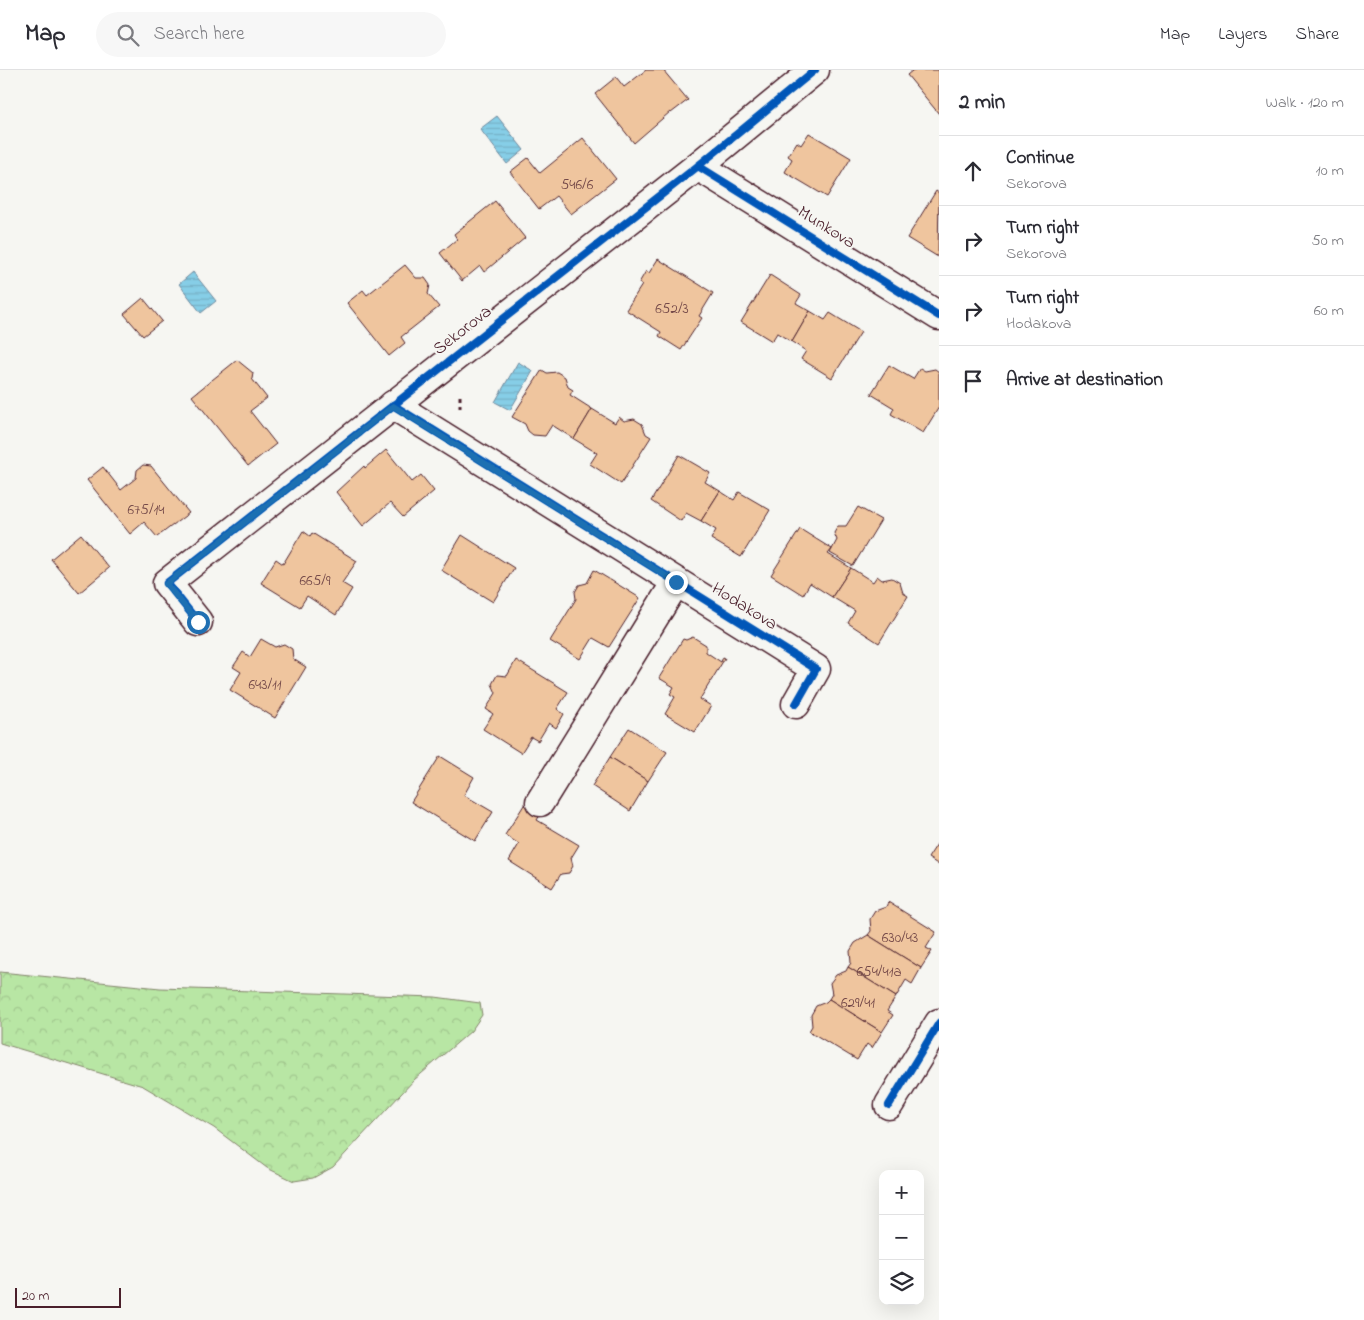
<!DOCTYPE html>
<meta charset="utf-8">
<style>
body{margin:0;font-family:"Indie Flower",sans-serif;background:#f7f7f7;color:#2b2b33}
.controls{position:absolute;right:15px;bottom:15px;display:grid;overflow:hidden;border-radius:10px;box-shadow:0 5px 20px #0002}
.controls button{width:45px;height:45px;display:grid;place-items:center;padding:0;border:0;border-bottom:1px solid #e1e1e2;background:#fff;color:#2b2b33;font:25px sans-serif}
.scale{position:absolute;left:15px;bottom:12px;width:106px;box-sizing:border-box;padding-left:5px;border:2px solid #4a1f2b;border-top:0;font-size:14px;line-height:18px;white-space:nowrap;color:#4a1f2b;-webkit-text-stroke:4px #f6f6f2;paint-order:stroke}
.stop{position:absolute;width:15px;height:15px;margin:-11px;border:4px solid #1f6fb2;border-radius:50%;background:#fff}
.stop.end{background:#1f6fb2;border-color:#fff;box-shadow:0 1px 5px #0008}
.list{margin:0;padding:0;list-style:none}
h2{display:flex;justify-content:space-between;align-items:center;height:65px;margin:0;padding:0 20px;font-size:21px}
h2 small{font-size:16px;font-weight:400;color:#7c7c81}
.list li{display:grid;grid-template-columns:32px 1fr auto;gap:15px;align-items:center;box-sizing:border-box;height:70px;padding:0 20px;border-top:1px solid #e1e1e2}
.list b{display:block;font-size:19px;white-space:nowrap}
.list p{margin:0;font-size:16px;white-space:nowrap;color:#7c7c81}
.list em{font-size:16px;font-style:normal;color:#7c7c81}
.icon{flex:none;width:28px;height:28px;fill:none;stroke:currentColor;stroke-width:2;stroke-linecap:round;stroke-linejoin:round}
.map{position:relative;flex:none;width:939px;height:1250px;overflow:hidden}
header{display:flex;align-items:center;gap:30px;box-sizing:border-box;height:70px;padding:0 25px;background:#fff;border-bottom:1px solid #e1e1e2}
header strong{font-size:24px}
nav{display:flex;gap:28px;margin-inline-start:auto;font-size:18px}
.search{width:350px;height:45px;background:#f7f7f7;display:flex;align-items:center;gap:12px;box-sizing:border-box;padding:0 18px;border-radius:28px;color:#7c7c81;font-size:19px}
main{display:flex}
aside{flex:1;background:#fff}
.map>svg:first-child{display:block}
.forest{fill:url(#forest-crowns);stroke:#818268}
.water{fill:url(#water-rules);stroke:#6e889c}
.building{fill:#efc59e;stroke:#4a1f2b}
.lines{fill:none;stroke-linecap:round;stroke-linejoin:round}
.minor-casing{stroke:#4a1f2b;stroke-width:31}
.path{stroke:#4a1f2b;stroke-width:3;stroke-dasharray:4 4;stroke-linecap:butt}
.minor{stroke:#f6f6f2;stroke-width:28}
.cycleway-casing{stroke:#f6f6f2;stroke-width:11}
.cycleway{stroke:#0057b8;stroke-width:8}
.route{stroke:#1f6fb2;stroke-width:6}
.labels{text-anchor:middle;dominant-baseline:central;stroke-width:4;stroke-linejoin:round;paint-order:stroke}
.number-label{font-size:15px;fill:#734848}
.street-label{font-size:18px;fill:#4a1f2b;stroke:#f6f6f2}
</style>
<header>
<strong>Map</strong>
<div class="search"><svg class="icon" aria-label="search" viewBox="0 0 24 24"><circle cx="10" cy="10" r="6"/><path d="M15 15l6 6"/></svg>Search here</div>
<nav><a>Map</a><a>Layers</a><a>Share</a></nav>
</header>
<main>
<div class="map">
<svg width="939" height="1250" viewBox="0 0 939 1250">
<defs>
<pattern id="forest-crowns" width="20" height="18" patternUnits="userSpaceOnUse" patternTransform="scale(1.25)"><rect width="20" height="18" fill="#b8e6a4"/><path d="M2 6a3 3 0 1 1 6 0M12 15a3 3 0 1 1 6 0" fill="none" stroke="#a0c58d"/></pattern>
<pattern id="water-rules" width="6" height="5" patternUnits="userSpaceOnUse" patternTransform="scale(1.25)"><rect width="6" height="5" fill="#86cee7"/><path d="M0 2.5h6" fill="none" stroke="#75b0c6"/></pattern>
</defs>
<rect width="100%" height="100%" fill="#f6f6f2"/>
<filter id="ink" filterUnits="userSpaceOnUse"><feTurbulence type="fractalNoise" baseFrequency=".02" numOctaves="2"/><feDisplacementMap in="SourceGraphic" scale="10" xChannelSelector="R" yChannelSelector="G"/><feConvolveMatrix kernelMatrix="1 2 1 2 8 2 1 2 1" color-interpolation-filters="sRGB"/></filter>
<g filter="url(#ink)">
<path class="forest" d="M0,902L160,918L435,927L480,933L482,945L471,961L414,1010L333,1097L313,1108L294,1111L267,1098L214,1058L143,1016L0,973Z"/>
<g class="water">
<path d="M497,46L524,80L507,94L480,59Z"/>
<path d="M193,202L216,231L201,243L179,214Z"/>
<path d="M518,292L533,301L510,340L495,332Z"/>
</g>
<g class="building">
<path d="M646,0H663L688,30L671,43L670,42L634,73L595,24L616,7L624,17Z"/>
<path d="M913,0H939V44L907,5Z"/>
<path d="M809,63L851,88L827,127L785,102L792,89L788,86L797,72L801,75Z"/>
<path d="M583,68L616,109L571,144L556,126L539,139L510,102L528,88L540,103Z"/>
<path d="M936,121L939,123L938,187L907,168Z"/>
<path d="M495,131L525,168L484,202L480,196L462,211L440,183L457,169L454,164Z"/>
<path d="M658,189L713,223L699,246L702,248L681,280L659,266L661,262L626,240L642,215L639,213L646,201L649,203Z"/>
<path d="M405,195L416,208H425L430,215L428,224L439,237L401,267L405,273L389,286L347,233L363,220L367,225Z"/>
<path d="M770,205L801,225L796,233L810,241L792,272L777,263L772,271L741,252Z"/>
<path d="M143,228L162,251L143,266L124,244Z"/>
<path d="M810,241L825,250L830,243L861,262L832,308L801,289L806,281L792,272Z"/>
<path d="M237,290L253,303L252,309L267,328L250,341L276,374L248,396L192,326Z"/>
<path d="M889,295L913,309L920,298L925,301L935,299L939,302V337L923,363L891,344L894,338L871,324Z"/>
<path d="M542,300L547,303L557,302L565,307L568,317L573,320L570,325L592,339L574,369L552,355L545,366L533,365L528,361L525,354L512,347Z"/>
<path d="M592,339L615,353L619,347L624,351L634,349L642,354L646,364L651,367L621,414L590,394L597,383L574,369Z"/>
<path d="M386,380L412,412L421,405L434,421L403,447L390,433L363,456L336,422L364,396L365,398Z"/>
<path d="M679,385L710,403L705,412L720,421L701,451L686,443L681,451L651,431Z"/>
<path d="M143,395L151,396L189,443L157,467L144,452L130,464L87,410L103,397L121,420L136,408L137,400Z"/>
<path d="M720,421L734,430L739,422L770,440L741,487L711,469L716,460L701,451Z"/>
<path d="M858,437L881,450L853,496L830,483L837,470L834,463L838,456H846Z"/>
<path d="M800,459L832,479L828,484L851,498L832,527L810,513L803,525L771,505Z"/>
<path d="M303,461L310,466L312,463L357,491L342,513L352,519L336,545L307,526L300,537L261,513L276,489L283,494Z"/>
<path d="M81,464L109,498L79,523L51,489Z"/>
<path d="M462,465L514,498L493,532L441,500Z"/>
<path d="M851,498L873,512L877,506L882,510L892,508L900,513L903,523L908,526L879,573L848,553L855,541L832,527Z"/>
<path d="M594,500L640,528L609,577L593,568L580,589L550,571L576,529L575,522L579,515L587,513Z"/>
<path d="M693,567L706,575V582L721,592L723,587L725,588L700,629L711,636L695,662L665,644L675,627L670,624L674,617L659,608L683,569L686,570Z"/>
<path d="M261,569L275,577L284,574L292,579L293,589L306,597L275,648L230,620L241,602L233,597L243,582L250,587Z"/>
<path d="M516,590L568,622L557,639L564,644L556,658L549,653L538,671L531,667L521,683L483,659L493,644L486,639L496,623L492,614L497,605L507,606Z"/>
<path d="M629,658L667,682L648,711L610,687Z"/>
<path d="M440,686L474,707L464,725L493,742L475,771L411,732Z"/>
<path d="M610,687L648,711L630,741L592,716Z"/>
<path d="M524,735L540,745L537,750L579,775L571,788L573,796L569,803L561,804L552,818L509,791L519,774L505,765Z"/>
<path d="M939,771V795L928,788Z"/>
<path d="M888,832L936,862L926,878L932,881L921,898L868,865L871,861L870,849L875,841L886,837Z"/>
<path d="M868,865L921,898L912,914L906,910L896,927L848,897L851,893L850,881L855,873Z"/>
<path d="M848,897L896,927L887,941L893,945L882,962L829,929L832,924L830,913L836,905L846,901Z"/>
<path d="M829,929L882,962L872,978L867,974L857,990L809,961L812,956L811,945L816,936L826,932Z"/>
</g>
<g class="lines">
<g class="minor-casing">
<g id="minor">
<path d="M698,96L939,246"/>
<path d="M393,335L816,599L796,634"/>
<path d="M198,552L167,513L698,96L815,0"/>
<path d="M540,732L676,512"/>
<path d="M889,1035L939,953"/>
</g>
</g>
<path class="path" d="M460,338V324"/>
<use href="#minor" class="minor"/>
<g class="cycleway-casing">
<g id="cycleway">
<path d="M698,96L939,246"/>
<path d="M393,335L816,599L796,634"/>
<path d="M198,552L167,513L698,96L815,0"/>
<path d="M889,1035L939,953"/>
</g>
</g>
<use href="#cycleway" class="cycleway"/>
</g>
</g>
<g class="lines" filter="url(#ink)">
<path class="route" d="M198,552L166,514L393,336L676,512"/>
</g>
<g class="labels">
<g class="number-label">
<text x="577" y="115">546/6</text>
<text x="672" y="239">652/3</text>
<text x="146" y="440">675/14</text>
<text x="315" y="511">665/9</text>
<text x="265" y="615">643/11</text>
<text x="900" y="868">630/43</text>
<text x="879" y="902">654/41a</text>
<text x="858" y="933">629/41</text>
</g>
<g class="street-label">
<text transform="translate(826 158) rotate(32)">Munkova</text>
<text transform="translate(463 261) rotate(-38)">Sekorova</text>
<text transform="translate(744 537) rotate(32)">Hodakova</text>
</g>
</g>
</svg>
<div class="controls">
<button>+</button>
<button>−</button>
<button><svg class="icon" aria-label="layers" viewBox="0 0 24 24"><path d="M12 4l9 5-9 5-9-5zM3 14l9 5 9-5"/></svg></button>
</div>
<div class="scale">20 m</div>
<div class="stop" style="left:198px;top:552px"></div>
<div class="stop end" style="left:676px;top:512px"></div>
</div>
<aside>
<h2>2 min<small>Walk · 120 m</small></h2>
<ul class="list">
<li><svg class="icon" aria-label="ahead" viewBox="0 0 24 24"><path d="M12 20V5M6 11l6-6 6 6"/></svg><div><b>Continue</b><p>Sekorova</p></div><em>10 m</em></li>
<li><svg class="icon" aria-label="right" viewBox="0 0 24 24"><path d="M7 20v-9h11M14 6l5 5-5 5"/></svg><div><b>Turn right</b><p>Sekorova</p></div><em>50 m</em></li>
<li><svg class="icon" aria-label="right" viewBox="0 0 24 24"><path d="M7 20v-9h11M14 6l5 5-5 5"/></svg><div><b>Turn right</b><p>Hodakova</p></div><em>60 m</em></li>
<li><svg class="icon" aria-label="arrive" viewBox="0 0 24 24"><path d="M6 21V4h12l-3 4 3 4H6"/></svg><div><b>Arrive at destination</b></div></li>
</ul>
</aside>
</main>
